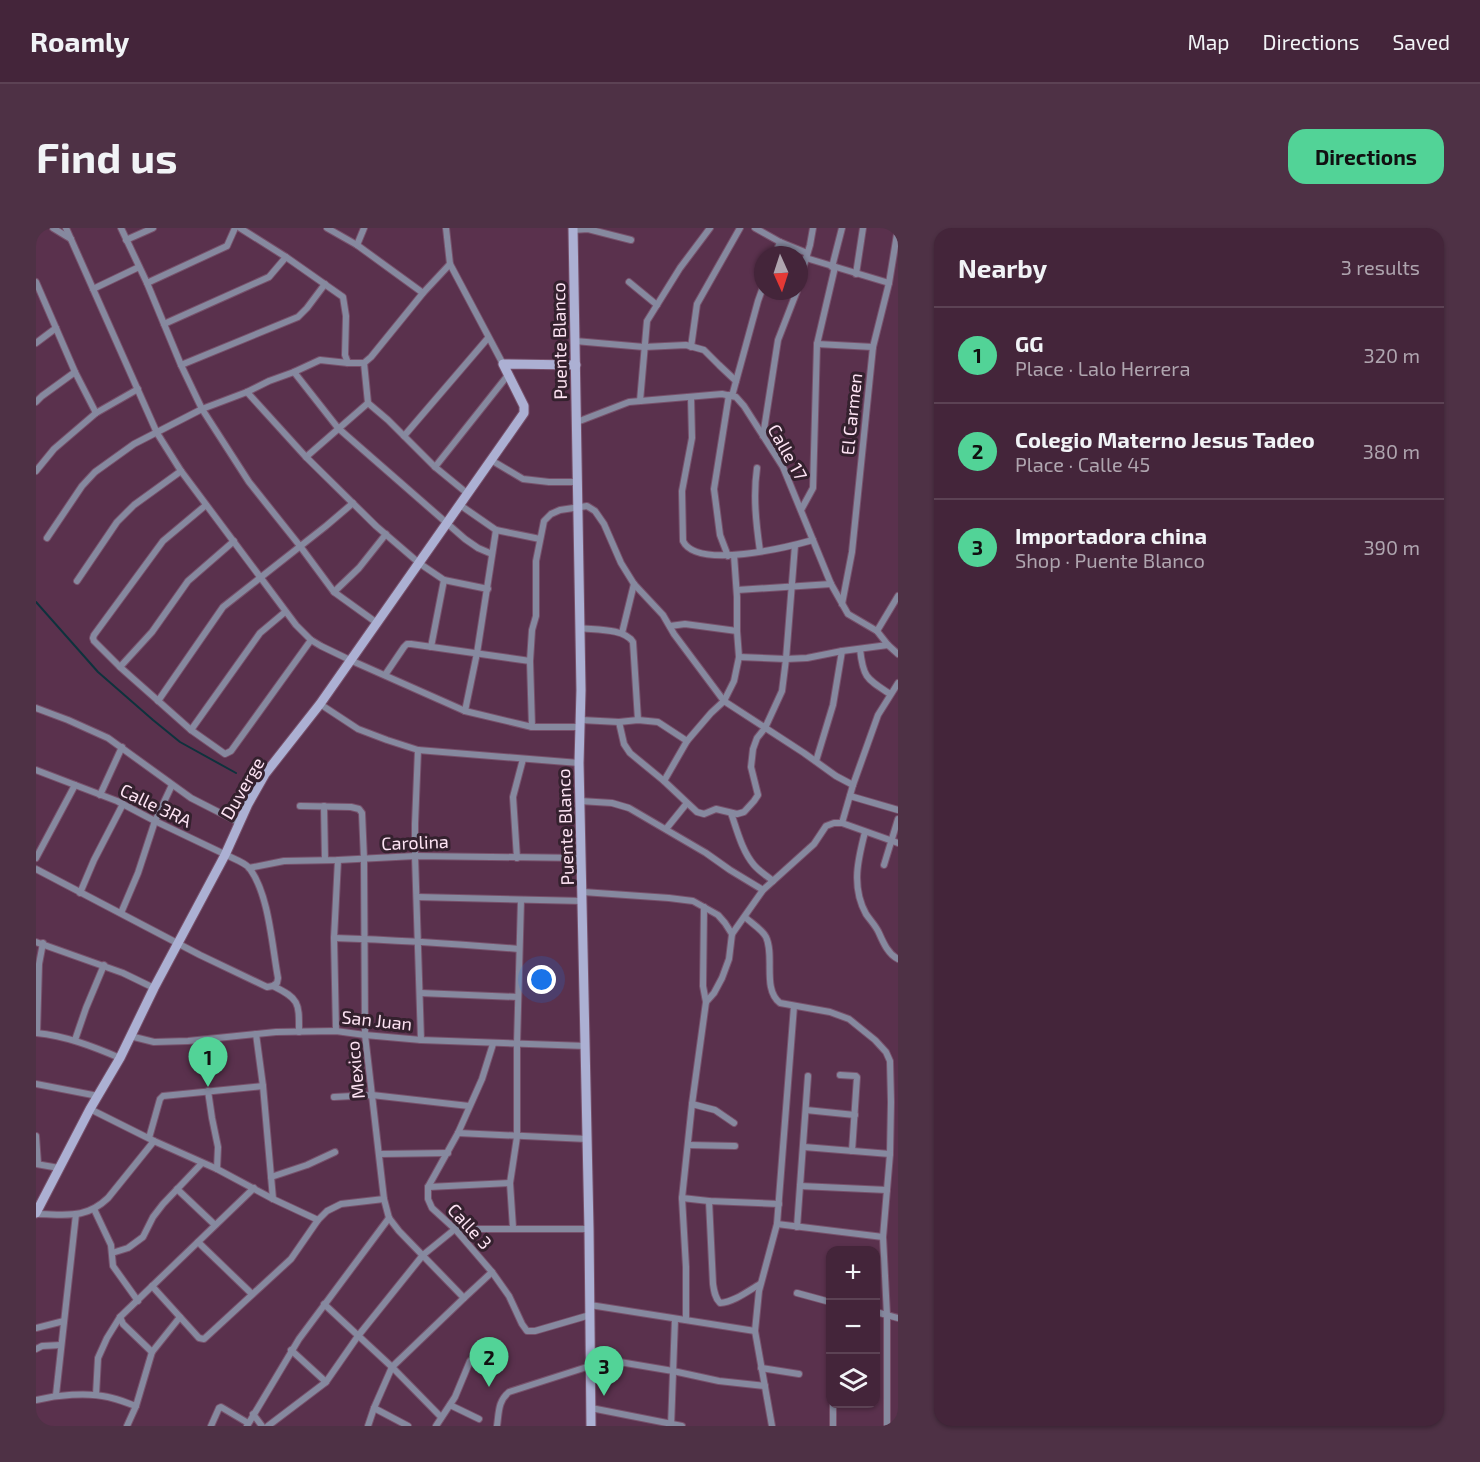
<!DOCTYPE html>
<meta charset="utf-8">
<style>
body{margin:0;font-family:"Exo 2",sans-serif;background:#4e3145;color:#f1f3f6}
.controls{position:absolute;right:18px;bottom:18px;display:grid;overflow:hidden;border-radius:12px;box-shadow:0 2px 4px #0004}
.controls button{width:54px;height:54px;display:grid;place-items:center;padding:0;border:0;border-bottom:2px solid #5c4254;background:#44253a;color:#f1f3f6;font:30px sans-serif}
.compass{position:absolute;left:718px;top:18px;width:54px;height:54px;border-radius:50%;background:#44253a;box-shadow:0 2px 4px #0004;rotate:177deg}
.you{position:absolute;left:506px;top:752px;width:21px;height:21px;margin:-15px;border:4px solid #fff;border-radius:50%;background:#1a73e8;box-shadow:0 0 0 9px #1a73e833}
.badge{display:grid;place-items:center;width:39px;height:39px;border-radius:50%;background:#52d397;color:#111;font-size:20px;font-weight:700}
.pin{position:absolute;translate:-50% -50px;filter:drop-shadow(0 2px 3px #0008)}
.pin::after{content:'';position:absolute;top:32px;width:21px;height:18px;background:inherit;clip-path:polygon(0 0,100% 0,50% 100%)}
.list{margin:0;padding:0;list-style:none}
h2{display:flex;justify-content:space-between;align-items:center;height:78px;margin:0;padding:0 24px;font-size:26px}
h2 small{font-size:20px;font-weight:400;color:#afa5af}
.list li{display:grid;grid-template-columns:39px 1fr auto;gap:18px;align-items:center;box-sizing:border-box;height:96px;padding:0 24px;border-top:2px solid #5c4254}
.list b{display:block;font-size:22px;white-space:nowrap}
.list p{margin:0;font-size:20px;white-space:nowrap;color:#afa5af}
.list em{font-size:20px;font-style:normal;color:#afa5af}
.icon{flex:none;width:33px;height:33px;fill:none;stroke:currentColor;stroke-width:2;stroke-linecap:round;stroke-linejoin:round}
.map{position:relative;flex:none;width:862px;height:1198px;overflow:hidden;border-radius:18px}
header{display:flex;align-items:center;gap:36px;box-sizing:border-box;height:84px;padding:0 30px;background:#44253a;border-bottom:2px solid #5c4254}
header strong{font-size:28px}
nav{display:flex;gap:33px;margin-inline-start:auto;font-size:21px}
.intro{display:flex;align-items:center;justify-content:space-between;box-sizing:border-box;height:144px;padding:0 36px}
h1{margin:0;font-size:42px}
.button{padding:15px 27px;border-radius:18px;background:#52d397;color:#111;font-size:21px;font-weight:700}
main{display:flex;gap:36px;padding:0 36px}
aside{flex:1;background:#44253a;border-radius:18px;box-shadow:0 2px 4px #0004}
.map>svg:first-child{display:block}
.lines{fill:none;stroke-linecap:round;stroke-linejoin:round}
.stream{stroke:#0e323d;stroke-width:2}
.street-casing{stroke:#77516b;stroke-width:8}
.secondary-casing{stroke:#77516b;stroke-width:11}
.street{stroke:#86899f;stroke-width:6}
.secondary{stroke:#acb0d3;stroke-width:9}
.labels{text-anchor:middle;dominant-baseline:central;stroke-width:6;stroke-linejoin:round;paint-order:stroke}
.street-label{font-size:18px;fill:#fde3f3;stroke:#34212e}
</style>
<header>
<strong>Roamly</strong>
<nav><a>Map</a><a>Directions</a><a>Saved</a></nav>
</header>
<div class="intro"><h1>Find us</h1><a class="button">Directions</a></div>
<main>
<div class="map">
<svg width="862" height="1198" viewBox="0 0 862 1198">
<rect width="100%" height="100%" fill="#5a314d"/>
<g class="lines">
<path class="stream" d="M0,374L62,444L117,492L144,514L200,545"/>
<g class="street-casing">
<g id="street">
<path d="M17,0L35,11"/>
<path d="M30,0L121,205L145,243L260,397L275,412L285,418L314,432L429,483L496,499H544"/>
<path d="M85,0L111,55L145,137L166,181L213,254L264,318L298,364L341,395"/>
<path d="M204,0L250,29L307,69L310,88L309,127L312,135"/>
<path d="M291,0L321,17L387,65"/>
<path d="M410,0L414,36L467,136"/>
<path d="M719,0L744,14L771,25"/>
<path d="M537,2L552,1L595,12"/>
<path d="M90,12L117,0"/>
<path d="M321,17L328,0"/>
<path d="M739,27L744,14"/>
<path d="M770,30L853,55"/>
<path d="M796,39L806,0"/>
<path d="M820,46L827,0"/>
<path d="M0,54L39,144L60,185"/>
<path d="M593,54L621,77"/>
<path d="M763,54L774,17L777,0"/>
<path d="M111,55L191,18L199,0"/>
<path d="M57,61L103,39"/>
<path d="M128,96L233,49L250,29"/>
<path d="M539,113L608,119L650,117L668,122L683,137L700,153"/>
<path d="M0,115L20,100"/>
<path d="M781,116L837,119"/>
<path d="M655,119L661,76L704,0"/>
<path d="M328,135L332,175L352,192L399,239L432,266"/>
<path d="M145,137L262,89L271,80L289,56"/>
<path d="M258,144L302,200L429,311L442,320L456,326"/>
<path d="M211,164L270,229L340,298L383,335L408,352L452,361"/>
<path d="M696,168L722,73L727,59"/>
<path d="M655,169L656,210L646,263L647,313C661,342 752,319 777,312"/>
<path d="M604,173L611,93L644,40L674,0"/>
<path d="M0,174L6,168L39,144"/>
<path d="M541,194L593,174L686,166L700,169L708,178L747,239L795,356L812,386L841,403L852,417L862,426"/>
<path d="M368,208L452,110"/>
<path d="M727,208L742,112L761,63"/>
<path d="M270,229L332,175"/>
<path d="M455,232L487,251L513,254H541"/>
<path d="M399,239L472,147"/>
<path d="M721,240C717,268 720,295 724,323"/>
<path d="M0,243L18,221L60,185L102,161"/>
<path d="M170,277L127,313L58,407L57,410L58,413L84,439L116,404L152,353L198,313"/>
<path d="M424,277L460,302L504,311"/>
<path d="M765,282L777,260L781,116L799,39"/>
<path d="M11,310L46,258L59,244L98,216L166,181L211,164L233,153L258,144L284,132L312,135H328L335,129L387,65L414,36"/>
<path d="M692,328L684,307L678,261L693,167"/>
<path d="M41,353L81,294L98,277L145,243"/>
<path d="M701,362L795,356"/>
<path d="M298,364L323,340L350,306"/>
<path d="M806,376L816,324L837,119L853,55L862,0"/>
<path d="M634,398L649,396L701,403"/>
<path d="M543,400C559,402 588,400 597,414L602,492"/>
<path d="M841,403L862,368"/>
<path d="M586,405L598,356"/>
<path d="M395,419L408,352"/>
<path d="M824,421C827,450 831,451 854,466"/>
<path d="M703,429L750,431L771,430L806,423L852,417"/>
<path d="M84,439L155,502L189,526L195,523L275,412"/>
<path d="M349,447L368,419L371,416H375L494,433"/>
<path d="M122,473L187,379L290,298L317,275"/>
<path d="M284,476L322,501L351,512L382,522L543,535"/>
<path d="M0,480L32,492L72,510L155,570L204,595"/>
<path d="M429,483L441,425L460,302"/>
<path d="M545,492L583,494L602,492L622,494L651,513"/>
<path d="M583,494L588,516L594,525L628,553L661,584L668,586L680,581L701,586L708,584L718,573L722,567L715,539L717,521L721,510L729,500L746,463L750,431L759,317"/>
<path d="M496,499L494,433L496,402L500,388V333L508,293L515,286L524,282L551,278L559,283L568,296L585,335L598,356L627,387L638,406L688,473L768,525L800,548L817,557"/>
<path d="M155,502L224,405L249,384"/>
<path d="M382,522L379,596V628L385,812"/>
<path d="M780,533L797,477L806,423"/>
<path d="M0,542L81,573L119,593L203,633C207,635 212,638 214,641C233,667 236,718 242,750L241,755L237,758L231,759L164,727L0,641"/>
<path d="M628,553L651,513L675,485L688,473L698,453L703,429L701,403V369L698,327"/>
<path d="M64,567L86,519"/>
<path d="M814,568L862,582"/>
<path d="M544,573L576,575L593,580L670,625L694,642L727,662"/>
<path d="M264,578L315,579L323,581L326,585L328,631L329,807L348,971L353,990L363,1003L428,1070"/>
<path d="M288,578L289,632"/>
<path d="M695,585C701,602 706,623 718,637C723,643 731,648 737,653"/>
<path d="M806,595L817,557L842,487L862,455"/>
<path d="M630,601L651,575"/>
<path d="M829,604C822,631 815,659 830,686C834,692 840,698 843,705C847,714 852,726 862,731"/>
<path d="M0,630L39,557"/>
<path d="M481,630L477,569L487,531"/>
<path d="M848,637L862,591"/>
<path d="M213,640L248,633L302,632L379,628L546,630"/>
<path d="M547,664L633,670L657,673L682,687L689,695L696,706"/>
<path d="M44,665L58,632L87,576"/>
<path d="M381,669L547,673"/>
<path d="M668,679L667,758L670,774"/>
<path d="M85,685L102,645L119,593L136,557"/>
<path d="M709,689C715,695 726,701 730,709C739,728 726,761 744,775L794,784L813,791L839,812L850,824L854,833L855,874L854,926L847,1009L851,1087V1198"/>
<path d="M298,710C360,712 422,716 483,721"/>
<path d="M0,714L87,745L118,760"/>
<path d="M237,758C264,771 263,775 263,804"/>
<path d="M384,765L482,769"/>
<path d="M300,803L298,710L302,632"/>
<path d="M0,805C30,808 56,818 84,830"/>
<path d="M1,805L3,736L7,715"/>
<path d="M220,806L227,858L237,971"/>
<path d="M94,808L118,814L152,813L240,804L300,803L329,807L385,812L550,818"/>
<path d="M39,812L50,780L68,737"/>
<path d="M457,816L446,851L422,905L392,959V971L396,980L419,1001L456,1044L473,1068L486,1096L491,1103H499L554,1087"/>
<path d="M804,847L820,848L821,849L816,923"/>
<path d="M0,856L62,868"/>
<path d="M172,863L176,890L182,919L181,941"/>
<path d="M298,869L336,867L433,878"/>
<path d="M656,876L679,882L698,895"/>
<path d="M54,881L118,913L181,941L237,971L282,992"/>
<path d="M770,882L819,887"/>
<path d="M422,905L551,911"/>
<path d="M0,908L2,936"/>
<path d="M113,910L124,871L127,868L227,858"/>
<path d="M652,917L699,918"/>
<path d="M768,919L854,926"/>
<path d="M344,926L412,925"/>
<path d="M0,936L23,940"/>
<path d="M235,949L271,937L299,924"/>
<path d="M764,958L851,962"/>
<path d="M392,959L474,955"/>
<path d="M141,961L179,997"/>
<path d="M646,970L673,973L743,976"/>
<path d="M673,973L677,1056C678,1063 679,1070 684,1075C698,1074 712,1063 724,1056"/>
<path d="M58,981L75,1017L77,1038L102,1073"/>
<path d="M0,986C29,986 49,992 72,970L118,913"/>
<path d="M741,996L847,1009"/>
<path d="M761,999L772,848"/>
<path d="M477,1000L474,955L481,909V816L485,672"/>
<path d="M162,1014L216,1066"/>
<path d="M76,1025L92,1020L107,1009L117,989L127,976L166,935"/>
<path d="M116,1058L163,1110L168,1111L255,1031L282,992L291,983L305,976L348,971"/>
<path d="M761,1065L794,1074"/>
<path d="M288,1076L356,1139L405,1189"/>
<path d="M554,1077L719,1103"/>
<path d="M840,1084L862,1090"/>
<path d="M84,1089L87,1096L116,1124"/>
<path d="M650,1092V1039L646,970L656,876L670,774L678,765L686,750L693,731L696,706L727,662L778,616L790,598L798,595H806L862,615"/>
<path d="M0,1100L28,1093"/>
<path d="M0,1121L6,1118L25,1117"/>
<path d="M255,1122L290,1154"/>
<path d="M554,1129L637,1143L683,1153L729,1158"/>
<path d="M725,1140L763,1146"/>
<path d="M20,1167L40,986"/>
<path d="M60,1167L62,1130L71,1110L84,1089L218,960"/>
<path d="M0,1172C21,1167 51,1164 72,1169C82,1171 91,1175 100,1178"/>
<path d="M414,1177L443,1191"/>
<path d="M338,1180L372,1198"/>
<path d="M555,1180L646,1198"/>
<path d="M217,1186L226,1198"/>
<path d="M91,1198L100,1178L116,1124L144,1089"/>
<path d="M175,1198L183,1180L185,1179L212,1195"/>
<path d="M211,1198L263,1111L353,990"/>
<path d="M232,1198L290,1154L322,1108L387,1027L419,1001H553"/>
<path d="M332,1198L338,1180L356,1139L428,1070L456,1044"/>
<path d="M400,1198L419,1169L434,1133"/>
<path d="M461,1198C463,1184 462,1173 473,1164L554,1138"/>
<path d="M635,1198L639,1091"/>
<path d="M736,1198L719,1103L723,1063L741,996L758,778"/>
<path d="M797,1198V1176"/>
</g>
</g>
<g class="secondary-casing">
<g id="secondary">
<path d="M537,0L545,462L543,535L553,1001L555,1198"/>
<path d="M0,985L54,881L84,830L118,760L189,627L212,576L229,546L284,476L488,185V178L467,136L540,137"/>
</g>
</g>
<use href="#street" class="street"/>
<use href="#secondary" class="secondary"/>
</g>
<g class="labels">
<g class="street-label">
<text transform="translate(523 113) rotate(-91)">Puente Blanco</text>
<text transform="translate(815 186) rotate(-84)">El Carmen</text>
<text transform="translate(752 224) rotate(61)">Calle 17</text>
<text transform="translate(206 560) rotate(-60)">Duverge</text>
<text transform="translate(120 577) rotate(26)">Calle 3RA</text>
<text transform="translate(529 599) rotate(-92)">Puente Blanco</text>
<text transform="translate(379 614) rotate(-2)">Carolina</text>
<text transform="translate(341 792) rotate(6)">San Juan</text>
<text transform="translate(319 842) rotate(-96)">Mexico</text>
<text transform="translate(434 998) rotate(47)">Calle 3</text>
</g>
</g>
</svg>
<div class="controls">
<button>+</button>
<button>−</button>
<button><svg class="icon" aria-label="layers" viewBox="0 0 24 24"><path d="M12 4l9 5-9 5-9-5zM3 14l9 5 9-5"/></svg></button>
</div>
<svg class="compass" viewBox="-18 -18 36 36"><path d="M0-13l5 13h-10z" fill="#e53935"/><path d="M0 13l5-13h-10z" fill="#afa5af"/></svg>
<div class="you"></div>
<div class="pin badge" style="left:172px;top:859px">1</div>
<div class="pin badge" style="left:453px;top:1159px">2</div>
<div class="pin badge" style="left:568px;top:1168px">3</div>
</div>
<aside>
<h2>Nearby<small>3 results</small></h2>
<ul class="list">
<li><span class="badge">1</span><div><b>GG</b><p>Place · Lalo Herrera</p></div><em>320 m</em></li>
<li><span class="badge">2</span><div><b>Colegio Materno Jesus Tadeo</b><p>Place · Calle 45</p></div><em>380 m</em></li>
<li><span class="badge">3</span><div><b>Importadora china</b><p>Shop · Puente Blanco</p></div><em>390 m</em></li>
</ul>
</aside>
</main>
